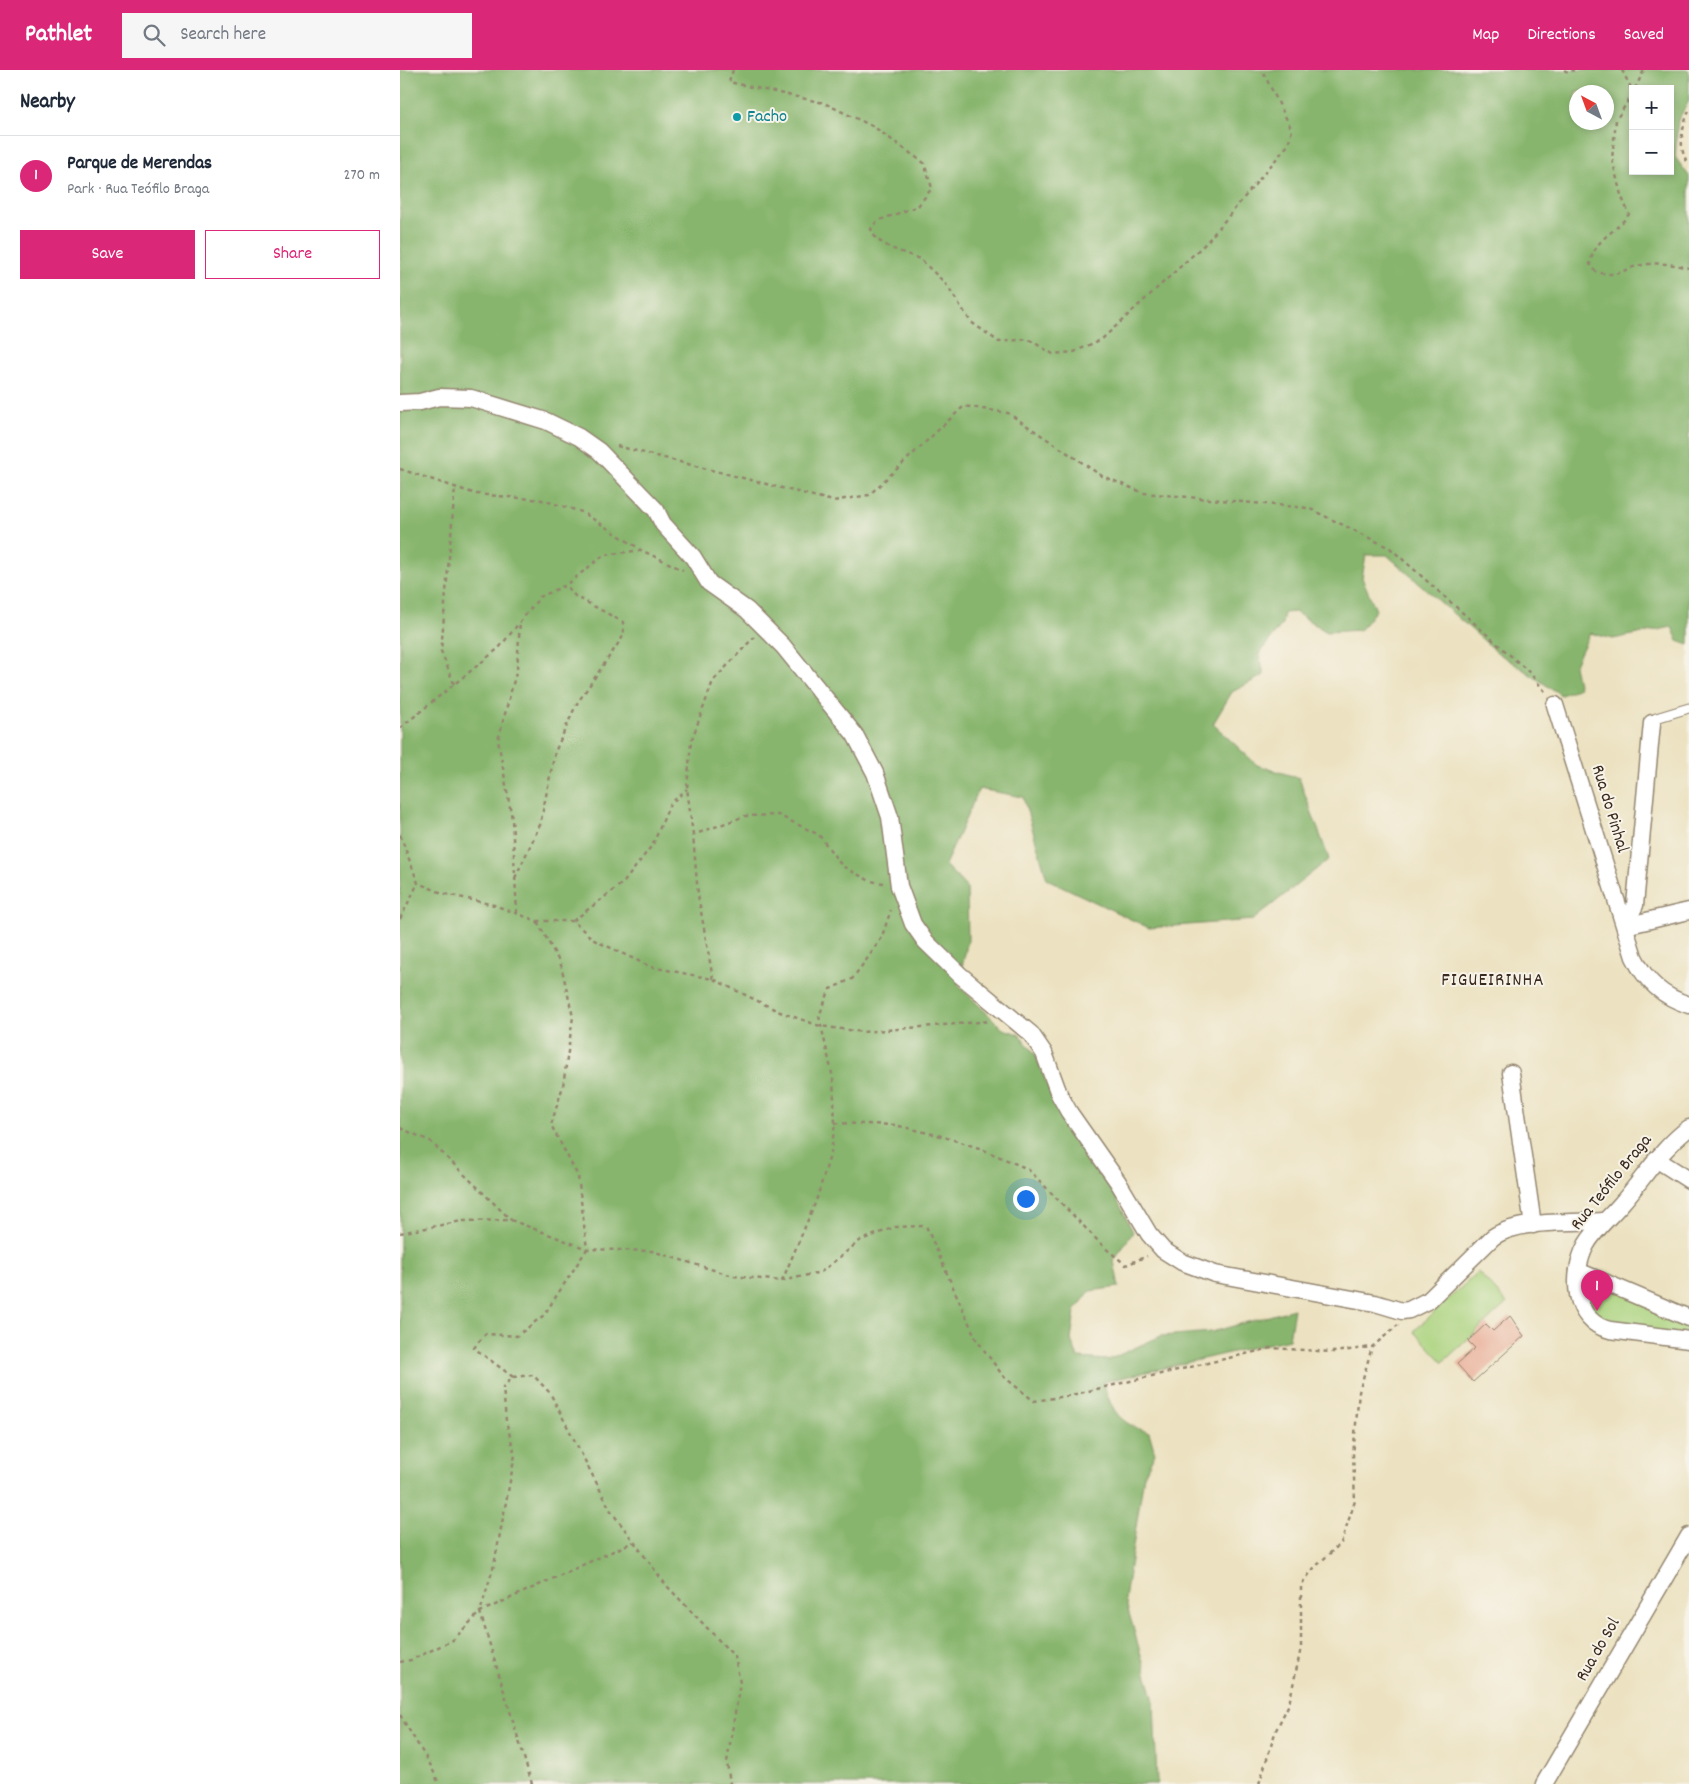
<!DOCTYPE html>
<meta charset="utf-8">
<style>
body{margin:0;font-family:Dekko,sans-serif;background:#f6f6f7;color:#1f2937}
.controls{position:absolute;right:15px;top:15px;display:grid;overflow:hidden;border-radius:0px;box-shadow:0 2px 8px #0003}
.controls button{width:45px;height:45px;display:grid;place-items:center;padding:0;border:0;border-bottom:1px solid #e0e1e3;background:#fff;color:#1f2937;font:25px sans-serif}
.compass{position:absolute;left:1169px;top:15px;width:45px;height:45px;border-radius:50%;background:#fff;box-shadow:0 2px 8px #0003;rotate:319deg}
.you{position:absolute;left:625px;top:1128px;width:18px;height:18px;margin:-12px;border:4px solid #fff;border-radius:50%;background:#1a73e8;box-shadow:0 0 0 8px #1a73e833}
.badge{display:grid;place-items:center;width:32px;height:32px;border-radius:50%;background:#db2777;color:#fff;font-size:16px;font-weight:700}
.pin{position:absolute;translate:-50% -41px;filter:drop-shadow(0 1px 2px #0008)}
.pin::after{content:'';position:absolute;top:26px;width:18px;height:15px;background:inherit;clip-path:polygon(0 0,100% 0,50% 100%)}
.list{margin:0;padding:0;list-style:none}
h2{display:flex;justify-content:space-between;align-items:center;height:65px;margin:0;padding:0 20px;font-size:21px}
h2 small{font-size:16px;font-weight:400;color:#747a83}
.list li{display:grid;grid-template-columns:32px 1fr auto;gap:15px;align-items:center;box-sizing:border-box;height:80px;padding:0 20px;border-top:1px solid #e0e1e3}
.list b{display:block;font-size:19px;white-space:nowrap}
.list p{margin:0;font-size:16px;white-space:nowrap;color:#747a83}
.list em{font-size:16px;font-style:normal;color:#747a83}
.actions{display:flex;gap:10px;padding:15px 20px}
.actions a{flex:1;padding:11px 0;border:1px solid #db2777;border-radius:0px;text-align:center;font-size:18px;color:#db2777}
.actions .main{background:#db2777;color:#fff}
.icon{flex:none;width:28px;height:28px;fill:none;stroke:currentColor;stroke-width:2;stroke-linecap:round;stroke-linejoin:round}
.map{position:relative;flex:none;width:1289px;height:1714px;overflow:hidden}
header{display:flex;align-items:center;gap:30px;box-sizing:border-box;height:70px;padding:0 25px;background:#db2777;color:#fff}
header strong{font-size:24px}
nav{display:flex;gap:28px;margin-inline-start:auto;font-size:18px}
.search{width:350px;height:45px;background:#f6f6f7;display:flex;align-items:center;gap:12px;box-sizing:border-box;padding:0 18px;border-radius:0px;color:#747a83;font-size:19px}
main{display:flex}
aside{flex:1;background:#fff}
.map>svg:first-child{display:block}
.green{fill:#aad37e;stroke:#727e4e}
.forest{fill:#87b56d;stroke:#617046;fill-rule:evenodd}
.building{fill:#e8a891}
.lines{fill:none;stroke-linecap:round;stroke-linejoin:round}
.lane-casing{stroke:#948670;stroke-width:11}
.street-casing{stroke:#948670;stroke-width:19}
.path{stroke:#948670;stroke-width:2.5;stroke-dasharray:4 4;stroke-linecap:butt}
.lane{stroke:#fff;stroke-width:9}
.street{stroke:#fff;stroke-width:16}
.culture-dot{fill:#0f9aa8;stroke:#f7f3e8;stroke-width:2}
.labels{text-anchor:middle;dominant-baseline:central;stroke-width:4;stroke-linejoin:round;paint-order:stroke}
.culture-label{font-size:18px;fill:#0d838f;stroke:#f7f3e8;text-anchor:start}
.street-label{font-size:18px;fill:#3b2a1e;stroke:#f7f3e8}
.neighbourhood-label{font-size:19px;letter-spacing:1px;fill:#3b2a1e;stroke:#f7f3e8}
</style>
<header>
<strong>Pathlet</strong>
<div class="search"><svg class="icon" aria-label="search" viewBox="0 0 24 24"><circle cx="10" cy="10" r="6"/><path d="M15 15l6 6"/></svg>Search here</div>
<nav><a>Map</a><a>Directions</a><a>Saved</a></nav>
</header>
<main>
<aside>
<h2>Nearby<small></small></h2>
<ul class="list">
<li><span class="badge">1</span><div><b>Parque de Merendas</b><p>Park · Rua Teófilo Braga</p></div><em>270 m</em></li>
</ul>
<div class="actions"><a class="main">Save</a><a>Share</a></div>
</aside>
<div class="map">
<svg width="1289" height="1714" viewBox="0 0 1289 1714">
<rect width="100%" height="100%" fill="#f7f3e8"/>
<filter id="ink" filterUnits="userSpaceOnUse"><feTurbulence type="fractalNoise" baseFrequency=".02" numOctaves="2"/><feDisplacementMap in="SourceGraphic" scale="10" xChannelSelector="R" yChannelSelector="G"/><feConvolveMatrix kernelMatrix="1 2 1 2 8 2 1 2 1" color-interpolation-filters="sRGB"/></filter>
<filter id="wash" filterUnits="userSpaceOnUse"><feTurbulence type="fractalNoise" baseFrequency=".0096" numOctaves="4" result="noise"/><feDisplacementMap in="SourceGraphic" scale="20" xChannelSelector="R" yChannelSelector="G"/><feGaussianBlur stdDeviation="1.12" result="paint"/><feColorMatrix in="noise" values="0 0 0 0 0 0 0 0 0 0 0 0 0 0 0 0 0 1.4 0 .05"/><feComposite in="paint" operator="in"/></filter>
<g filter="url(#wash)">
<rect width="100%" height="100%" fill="#ece2c1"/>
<g class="green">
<path d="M1178,1201L1289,1251V1270L1191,1252Z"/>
<path d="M1078,1202L1107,1233L1043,1292L1014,1261Z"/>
</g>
<path class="forest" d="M0,0H1289V31L1278,50L1275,87L1289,106V575L1278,571L1272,557L1213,569L1190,563L1174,596L1179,618L1161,625L1098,583L987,485H966L962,508L976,540L960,560L927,562L895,542L884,543L882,554L859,584L864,605L832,622L813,654L857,695L899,708L929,789L853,850L749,858L647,809L623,727L579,719L545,795L567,818L568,870L558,915L603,959L619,964L635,984L653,1030L679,1075L702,1099L733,1162L714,1191L719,1217L690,1221L675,1241L671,1270L678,1288L708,1290L761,1266L812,1262L894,1239L889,1269L703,1312C711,1340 719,1354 749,1362L755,1383L744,1405L725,1529L754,1631L757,1714H0ZM1233,19H1270V101H1233ZM1176,22H1206V52H1176Z"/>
<g id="blocks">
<path class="building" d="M1110,1246L1124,1266L1073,1312L1057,1294L1075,1278L1068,1271L1086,1254L1093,1261Z"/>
</g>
</g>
<g filter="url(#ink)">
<use href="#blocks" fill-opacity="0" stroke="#948670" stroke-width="1"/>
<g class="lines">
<g class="lane-casing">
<path id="lane" d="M1252,653L1256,648L1289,638"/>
</g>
<g class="street-casing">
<g id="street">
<path d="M0,333L20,332L39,327L71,328L146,351L179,367L199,381L256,440L263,454L293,487L309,513L347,540L383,576L455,665L475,703L490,747L499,816L513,854L525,871L560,905L631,964L644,983L659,1024L669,1042L718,1112L749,1164L763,1180L782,1192L815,1204L975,1233L1002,1241L1009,1240L1029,1230L1093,1167C1119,1149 1172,1153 1204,1151"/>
<path d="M1155,635L1234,887C1246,912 1263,927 1289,935"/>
<path d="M1225,856L1235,835L1252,653"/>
<path d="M1225,856L1289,841"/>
<path d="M1111,1003L1133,1155"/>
<path d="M1289,1058C1261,1079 1244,1108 1221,1134C1209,1148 1195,1159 1186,1175C1171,1204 1172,1251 1210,1260L1289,1270"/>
<path d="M1256,1089L1289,1110"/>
<path d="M1178,1201L1289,1248"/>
<path d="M1144,1714L1289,1466"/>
</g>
</g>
<g class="path">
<path d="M333,0L329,12L424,33L474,57L524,93L532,118L518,136L477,151L471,159L476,169L491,178L520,189L545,213L571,252L599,272L628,269L653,284L674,282L702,269L806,173L888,75L892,60L862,0"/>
<path d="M1164,0L1168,2L1174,0"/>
<path d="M1222,0L1233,22"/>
<path d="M1235,19L1244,0"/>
<path d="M1233,23L1216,50L1212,89L1221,125L1229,144C1216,163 1194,168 1190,194L1196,202C1222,208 1220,199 1242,195C1258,192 1273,194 1289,198"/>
<path d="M1289,41C1282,57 1277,80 1289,94"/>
<path d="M217,376L433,431L469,425L564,336L608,343L702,406L744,423L908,438L990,478L1130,603L1147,624"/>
<path d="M0,399L76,424L142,430L182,442L240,479"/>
<path d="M54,614L41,581L55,417"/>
<path d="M0,658L99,578L140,527L166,515L204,485L241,480L283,500"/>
<path d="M0,765L18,813L42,823L94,835L137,851H173L194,870L251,897L313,909L380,942L420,956L463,962L591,951"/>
<path d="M293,765L287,718L291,672L313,611L354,567"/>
<path d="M115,808L140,755L155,682L176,635L224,565L223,552L175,526L167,516"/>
<path d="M117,843L112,749L98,670L117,599L120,551"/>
<path d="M0,849L18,813"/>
<path d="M173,851L224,812L253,774L270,734L287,719"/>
<path d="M313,909L298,825L293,765L345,746L378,745L419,765L442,796L470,811L483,813"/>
<path d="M435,1053L495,1055L541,1066L579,1078L628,1099L704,1177L726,1195L747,1186"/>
<path d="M0,1058L30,1071L111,1150"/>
<path d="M0,1163L62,1151L111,1150L187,1179L252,1181L333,1206L382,1211L421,1202L461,1170L495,1157L526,1156L576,1269L603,1306L634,1331L667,1326L871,1278L933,1282L972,1277L998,1255"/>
<path d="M382,1211L416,1131L431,1082L435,1053L433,1008L419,946L430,919L452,909L467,889L481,869L491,840"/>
<path d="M113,1307L74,1278L85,1264L117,1266L144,1245L187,1179L178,1106L151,1055L163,1016L173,947L161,895L137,851"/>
<path d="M0,1592L11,1590L53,1570L80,1542L233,1472"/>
<path d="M0,1645L31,1696L39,1714"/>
<path d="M132,1714L80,1542L94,1495L115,1385L106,1351L103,1317L113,1307L133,1305L150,1323L211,1441L266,1515L335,1587L340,1613L327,1692L330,1714"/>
<path d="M859,1714L876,1660L889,1634L901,1578V1515L914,1498L941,1473L955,1431L953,1385L959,1322L972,1277"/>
</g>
<use href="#lane" class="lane"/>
<use href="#street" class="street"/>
</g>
</g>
<circle class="culture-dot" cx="337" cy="47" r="5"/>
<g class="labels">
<g class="culture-label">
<text x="347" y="47">Facho</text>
</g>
<g class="street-label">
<text transform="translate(1209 739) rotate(73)">Rua do Pinhal</text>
<text transform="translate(1212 1113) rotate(-51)">Rua Teófilo Braga</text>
<text transform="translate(1199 1580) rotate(-60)">Rua do Sol</text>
</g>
<g class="neighbourhood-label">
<text x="1093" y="911">FIGUEIRINHA</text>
</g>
</g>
</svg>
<div class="controls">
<button>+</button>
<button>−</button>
</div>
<svg class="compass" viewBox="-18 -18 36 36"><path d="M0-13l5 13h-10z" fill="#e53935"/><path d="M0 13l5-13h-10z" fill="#747a83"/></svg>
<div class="you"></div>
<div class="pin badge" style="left:1197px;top:1241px">1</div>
</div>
</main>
